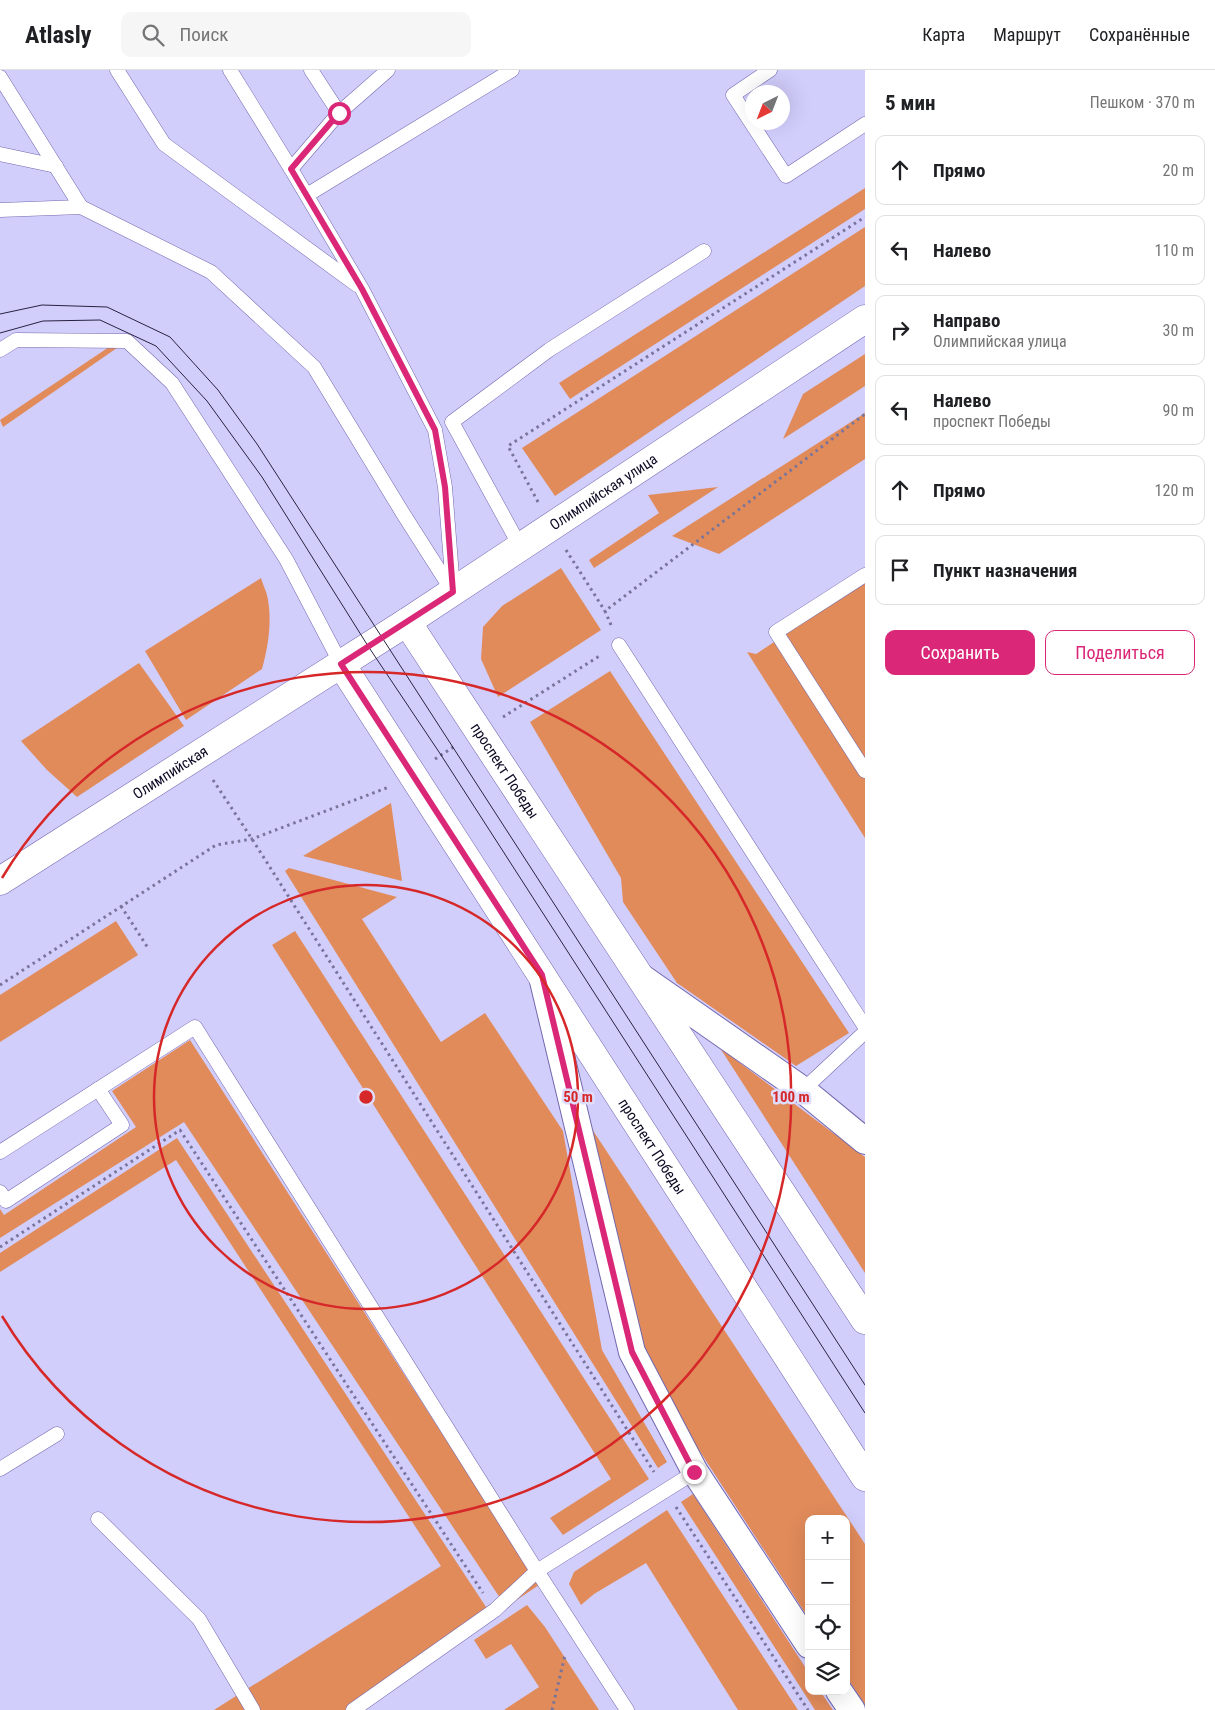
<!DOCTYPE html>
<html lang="ru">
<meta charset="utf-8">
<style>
body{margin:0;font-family:"Roboto Condensed",sans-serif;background:#f6f6f6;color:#202124}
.controls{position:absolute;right:15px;bottom:15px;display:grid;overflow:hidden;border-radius:10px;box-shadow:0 5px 20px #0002}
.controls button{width:45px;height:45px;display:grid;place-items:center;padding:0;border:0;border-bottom:1px solid #e0e0e0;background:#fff;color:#202124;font:25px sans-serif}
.compass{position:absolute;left:745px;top:15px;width:45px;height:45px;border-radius:50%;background:#fff;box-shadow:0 5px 20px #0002;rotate:222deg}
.stop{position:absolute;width:15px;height:15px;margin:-11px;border:4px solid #db2777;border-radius:50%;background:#fff}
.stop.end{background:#db2777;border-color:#fff;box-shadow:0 1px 5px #0008}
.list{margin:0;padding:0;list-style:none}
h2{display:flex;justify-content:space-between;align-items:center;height:65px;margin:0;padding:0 20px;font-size:21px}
h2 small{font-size:16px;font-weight:400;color:#757577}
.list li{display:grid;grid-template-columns:32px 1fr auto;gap:15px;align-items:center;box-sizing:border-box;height:70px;margin:0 10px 10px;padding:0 10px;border:1px solid #e0e0e0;border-radius:10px}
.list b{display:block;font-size:19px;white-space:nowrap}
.list p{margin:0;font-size:16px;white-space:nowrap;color:#757577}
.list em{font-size:16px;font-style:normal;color:#757577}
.actions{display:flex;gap:10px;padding:15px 20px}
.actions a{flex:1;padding:11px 0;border:1px solid #db2777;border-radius:10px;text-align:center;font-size:18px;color:#db2777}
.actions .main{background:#db2777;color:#fff}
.icon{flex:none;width:28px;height:28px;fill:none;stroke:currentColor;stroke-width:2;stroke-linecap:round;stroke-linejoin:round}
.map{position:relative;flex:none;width:865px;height:1640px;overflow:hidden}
header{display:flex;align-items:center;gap:30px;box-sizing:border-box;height:70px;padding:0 25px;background:#fff;border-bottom:1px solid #e0e0e0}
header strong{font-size:24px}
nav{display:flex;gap:28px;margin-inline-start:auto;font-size:18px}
.search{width:350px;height:45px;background:#f6f6f6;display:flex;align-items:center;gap:12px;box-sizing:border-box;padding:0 18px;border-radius:10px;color:#757577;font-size:19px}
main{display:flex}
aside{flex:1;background:#fff}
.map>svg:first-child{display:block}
.green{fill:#e18b5b}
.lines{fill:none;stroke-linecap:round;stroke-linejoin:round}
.service-casing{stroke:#7268ae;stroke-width:15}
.minor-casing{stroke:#7268ae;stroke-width:28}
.secondary-casing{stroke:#7268ae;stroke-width:29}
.path{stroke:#79749a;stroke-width:3;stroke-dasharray:2.5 4;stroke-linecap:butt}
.service{stroke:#fff;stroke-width:14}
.minor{stroke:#fff;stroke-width:26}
.secondary{stroke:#fff;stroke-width:28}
.tram{stroke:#282240;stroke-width:1}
.route{stroke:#db2777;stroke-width:6}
.ring{fill:none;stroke:#d62828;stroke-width:2.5}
.labels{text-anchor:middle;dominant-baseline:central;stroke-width:5;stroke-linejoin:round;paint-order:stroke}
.street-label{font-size:15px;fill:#0f0924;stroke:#dfddfc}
.centre{fill:#d62828;stroke:#dfddfc;stroke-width:2.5}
.ring-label{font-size:15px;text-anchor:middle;font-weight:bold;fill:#d62828;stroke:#dfddfc;stroke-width:5;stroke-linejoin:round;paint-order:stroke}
</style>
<header>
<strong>Atlasly</strong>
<div class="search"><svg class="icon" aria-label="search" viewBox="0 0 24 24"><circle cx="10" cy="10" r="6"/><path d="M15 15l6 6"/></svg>Поиск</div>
<nav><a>Карта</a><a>Маршрут</a><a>Сохранённые</a></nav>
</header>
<main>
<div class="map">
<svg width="865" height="1640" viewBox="0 0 865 1640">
<rect width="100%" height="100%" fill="#d2cefc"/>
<g class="green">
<path d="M865,118V139L570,329L559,313Z"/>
<path d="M865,157V216L555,426L522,378Z"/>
<path d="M127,271L3,357L0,350L112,275Z"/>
<path d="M865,284V316L783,369L803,324Z"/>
<path d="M865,343V389L719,484L672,466Z"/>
<path d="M718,417L594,498L589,490L659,443L648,425Z"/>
<path d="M561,498L601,560L498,627L481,589L483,557L502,536Z"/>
<path d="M261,508C263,515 267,522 268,530C272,553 268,577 262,599L186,650L145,581Z"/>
<path d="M865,512V768L747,582L756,584Z"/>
<path d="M139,593L184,656L77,727L47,700L21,671Z"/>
<path d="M610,601L849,963L796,996L677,913L623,832L621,808L530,652Z"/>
<path d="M391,733L402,811L303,786Z"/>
<path d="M289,798L397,827L362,849L441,972L485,943L563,1061L602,1280L667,1392L658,1398L285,801Z"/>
<path d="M116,851L138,885L0,972V925Z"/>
<path d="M295,861L649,1409L563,1465L550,1448L611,1409L272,875Z"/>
<path d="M190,970L539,1515L506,1537L184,1052L0,1168V1139L4,1145L136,1057L112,1021Z"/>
<path d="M720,978L865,1087V1203Z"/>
<path d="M590,1056L865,1474V1635L846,1606V1449H809V1549L654,1311L637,1271Z"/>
<path d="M177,1068L492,1546L345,1640H214L441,1496L176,1090L0,1202V1183Z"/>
<path d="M693,1424L809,1603V1621H820L833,1640H815L681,1432Z"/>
<path d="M667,1440L798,1640H738L646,1493L594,1524L581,1535L569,1514L574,1502Z"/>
<path d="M527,1535L545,1557L599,1640H504L539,1617L511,1574L486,1589L474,1570Z"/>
</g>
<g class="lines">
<g class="service-casing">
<g id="service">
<path d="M117,0L164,74L357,215"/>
<path d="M230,0L291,99"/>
<path d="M311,0L339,43L291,99L362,219L435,360L445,417L453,519"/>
<path d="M770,0L733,25L786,106L865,54"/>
<path d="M0,7L81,137"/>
<path d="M339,43L388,0"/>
<path d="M0,84L56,96"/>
<path d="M307,125L512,0"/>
<path d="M0,140L81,137L211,202L314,297L402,442L453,522"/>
<path d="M0,280L16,270L127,271L172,313L286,489L341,594"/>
<path d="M521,478L452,352L549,280L704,181"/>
<path d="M865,505L776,562L865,701"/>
<path d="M619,575L865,957"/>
<path d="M803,1020L865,962"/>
<path d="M0,1082L195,957L537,1501L627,1640"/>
<path d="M0,1122L6,1131L122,1055L98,1019"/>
<path d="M0,1399L57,1364"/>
<path d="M98,1449L199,1549L253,1640"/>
<path d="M353,1640L495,1540L537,1501L695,1402"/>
</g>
</g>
<g class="minor-casing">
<g id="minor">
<path d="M641,907L803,1020L865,1071"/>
<path d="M543,911L632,1282L695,1402L809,1575"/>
<path d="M839,1621L852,1640"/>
</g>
</g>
<g class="secondary-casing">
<g id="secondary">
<path id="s1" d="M407,552L865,1250"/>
<path id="s2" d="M341,594L865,1407"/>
<path id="s3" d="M0,811L407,552L865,249"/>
</g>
</g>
<g class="path">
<path d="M538,432L508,376L865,147"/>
<path d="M566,480L605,541"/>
<path d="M611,555L605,541L865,344"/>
<path d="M503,647L601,585"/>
<path d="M435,689L455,676"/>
<path d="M213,710L252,769L654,1402"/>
<path d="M121,836L148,878"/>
<path d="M0,915L216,775L252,769L389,717"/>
<path d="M0,1177L180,1060L483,1523"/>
<path d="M676,1437L808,1640"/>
<path d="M552,1640L565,1585"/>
</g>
<use href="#service" class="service"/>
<use href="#minor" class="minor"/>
<use href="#secondary" class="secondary"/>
<g class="tram">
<path d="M0,244L42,235L107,237L170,267L218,320L257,374L865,1315"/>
<path d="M0,263L43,251L100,250L156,276L207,331L262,407L368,576L441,685L865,1343"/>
</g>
</g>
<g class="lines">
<path class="route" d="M339,43L291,99L362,219L435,360L445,417L453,522L341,594L542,905L632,1282L694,1402"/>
</g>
<g class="ring">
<circle cx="366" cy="1027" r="212"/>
<path d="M2 808A425 425 0 1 1 2 1246"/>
</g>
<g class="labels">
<g class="street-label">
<text stroke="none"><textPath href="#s3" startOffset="718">Олимпийская улица</textPath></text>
<text stroke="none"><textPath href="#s1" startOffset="178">проспект Победы</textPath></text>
<text stroke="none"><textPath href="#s3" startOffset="202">Олимпийская</textPath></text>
<text stroke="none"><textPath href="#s2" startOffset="574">проспект Победы</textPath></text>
</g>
</g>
<circle cx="366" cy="1027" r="8" class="centre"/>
<g class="ring-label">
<text x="578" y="1032">50 m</text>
<text x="791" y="1032">100 m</text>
</g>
</svg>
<div class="controls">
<button>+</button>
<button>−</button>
<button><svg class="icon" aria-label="locate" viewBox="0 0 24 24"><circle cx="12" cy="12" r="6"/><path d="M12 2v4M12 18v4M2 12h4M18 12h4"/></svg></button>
<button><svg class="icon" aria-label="layers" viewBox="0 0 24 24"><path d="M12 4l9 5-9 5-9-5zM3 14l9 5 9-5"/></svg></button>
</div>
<svg class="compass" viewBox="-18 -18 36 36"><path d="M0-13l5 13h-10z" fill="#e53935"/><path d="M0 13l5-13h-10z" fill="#757577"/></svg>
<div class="stop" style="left:339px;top:43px"></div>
<div class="stop end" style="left:694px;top:1402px"></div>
</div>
<aside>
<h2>5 мин<small>Пешком · 370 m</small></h2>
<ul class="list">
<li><svg class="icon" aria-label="ahead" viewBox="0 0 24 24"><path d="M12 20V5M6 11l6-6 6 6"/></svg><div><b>Прямо</b></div><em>20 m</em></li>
<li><svg class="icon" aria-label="left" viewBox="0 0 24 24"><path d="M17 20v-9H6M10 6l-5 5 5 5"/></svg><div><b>Налево</b></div><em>110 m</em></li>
<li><svg class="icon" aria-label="right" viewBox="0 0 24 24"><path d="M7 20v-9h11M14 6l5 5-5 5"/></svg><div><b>Направо</b><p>Олимпийская улица</p></div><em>30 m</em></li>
<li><svg class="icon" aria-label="left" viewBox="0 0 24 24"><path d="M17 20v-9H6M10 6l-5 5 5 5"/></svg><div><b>Налево</b><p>проспект Победы</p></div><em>90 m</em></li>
<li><svg class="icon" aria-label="ahead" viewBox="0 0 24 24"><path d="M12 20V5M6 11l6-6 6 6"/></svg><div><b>Прямо</b></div><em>120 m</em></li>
<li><svg class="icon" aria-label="arrive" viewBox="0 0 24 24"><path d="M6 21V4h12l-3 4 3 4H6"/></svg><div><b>Пункт назначения</b></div></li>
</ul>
<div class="actions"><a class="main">Сохранить</a><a>Поделиться</a></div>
</aside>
</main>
